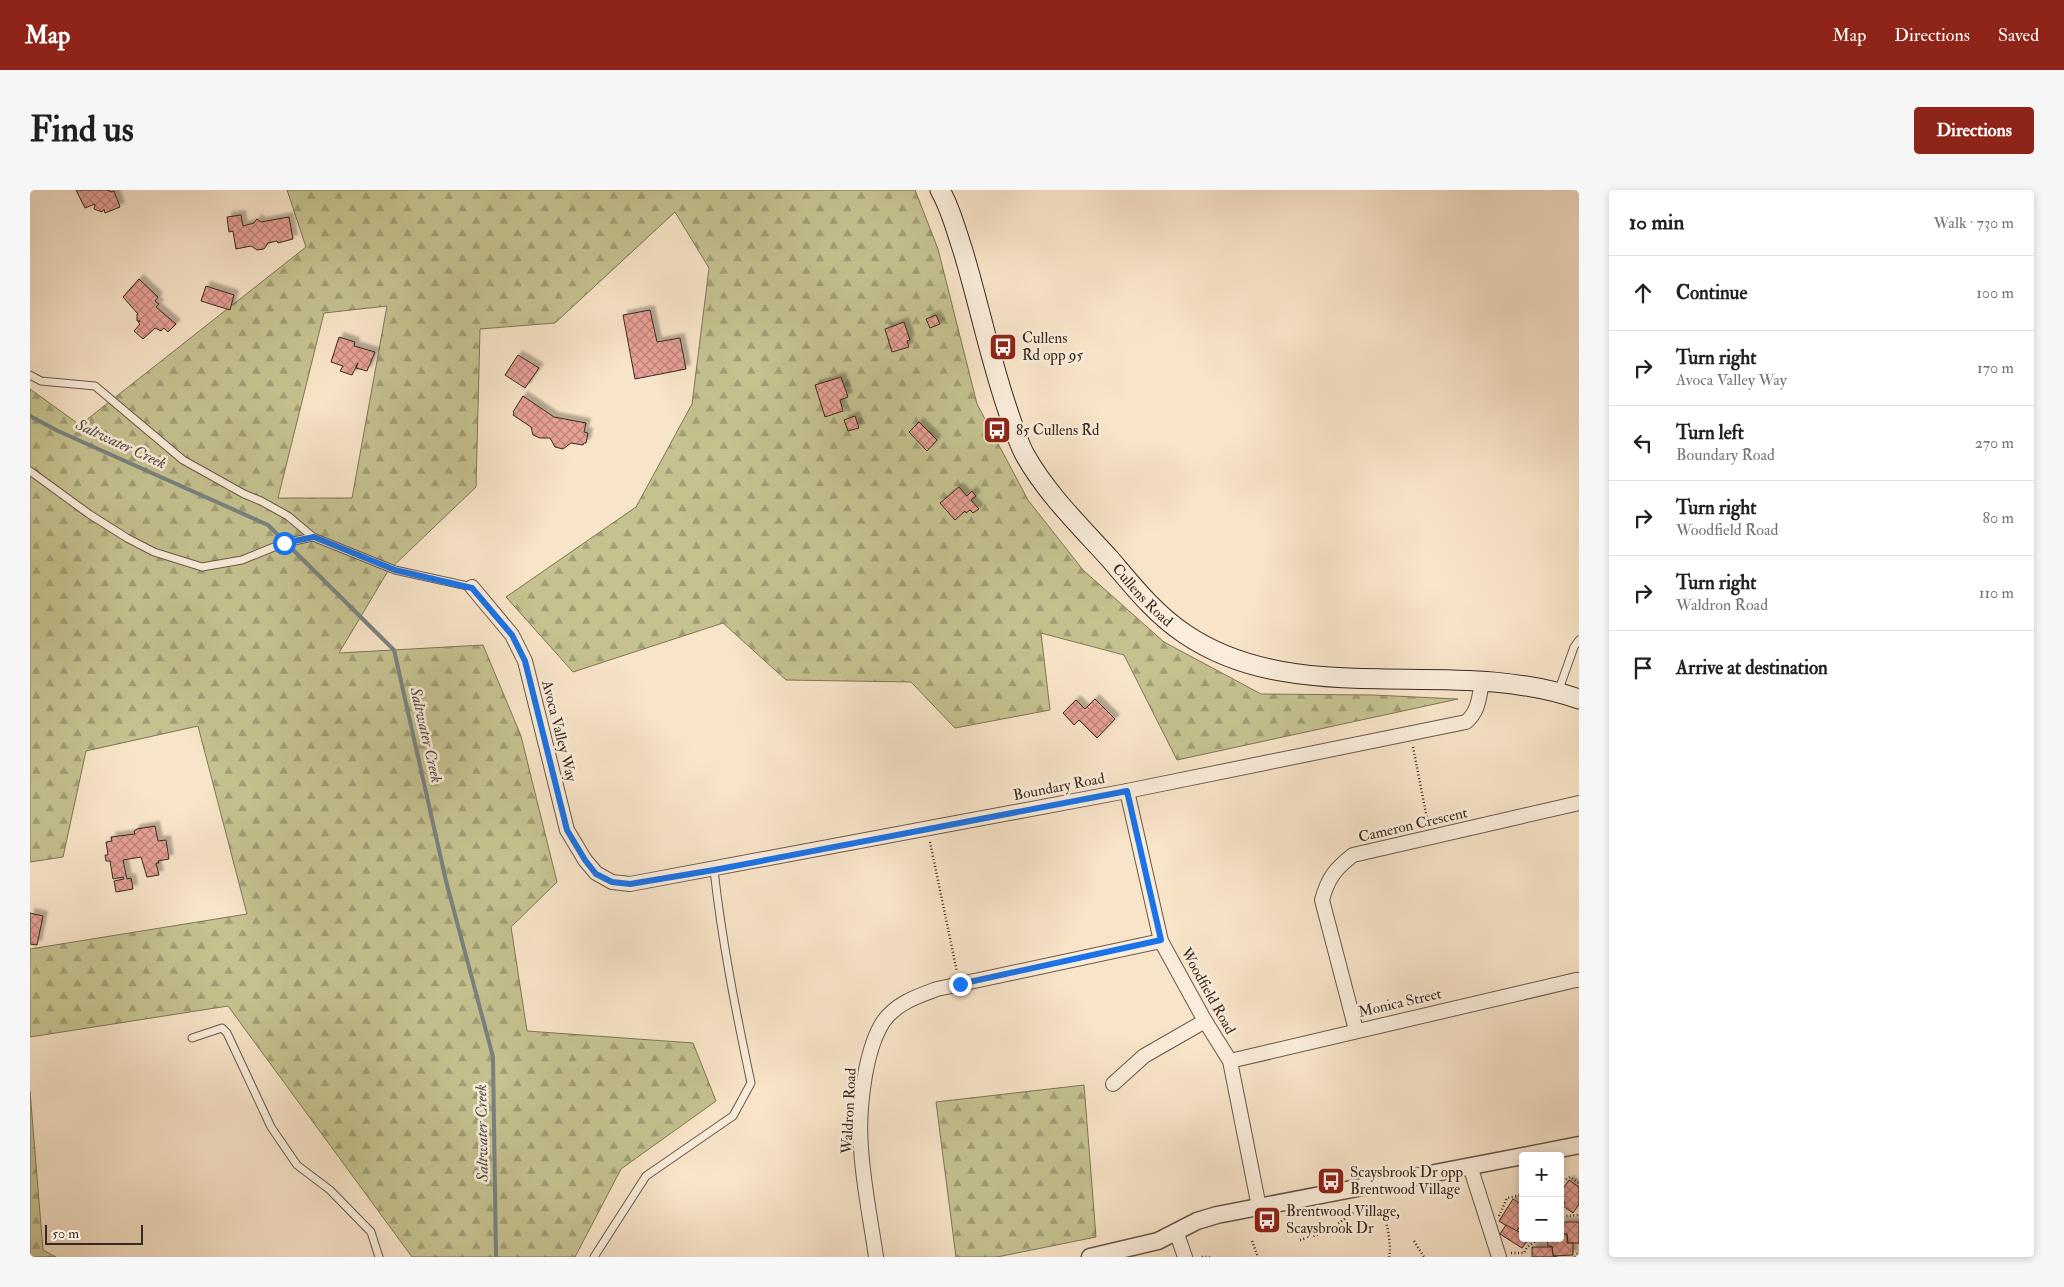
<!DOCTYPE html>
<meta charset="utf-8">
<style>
body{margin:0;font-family:"IM FELL Double Pica",serif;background:#f6f6f6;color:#202124}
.controls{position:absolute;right:15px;bottom:15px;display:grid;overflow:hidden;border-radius:5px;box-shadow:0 2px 8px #0003}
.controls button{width:45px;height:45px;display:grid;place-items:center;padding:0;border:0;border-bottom:1px solid #e0e0e0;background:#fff;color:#202124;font:25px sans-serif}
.scale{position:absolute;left:15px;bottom:12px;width:98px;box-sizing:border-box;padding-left:5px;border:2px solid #392a21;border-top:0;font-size:14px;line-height:18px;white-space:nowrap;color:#392a21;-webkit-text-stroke:4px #faeddb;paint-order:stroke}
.stop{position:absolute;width:15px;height:15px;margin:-11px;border:4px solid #1a73e8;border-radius:50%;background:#fff}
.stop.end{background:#1a73e8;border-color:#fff;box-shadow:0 1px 5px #0008}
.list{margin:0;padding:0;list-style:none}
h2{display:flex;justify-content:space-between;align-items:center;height:65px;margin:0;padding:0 20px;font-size:21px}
h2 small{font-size:16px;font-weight:400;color:#757577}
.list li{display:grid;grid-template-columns:32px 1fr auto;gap:15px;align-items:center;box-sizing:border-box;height:75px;padding:0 20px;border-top:1px solid #e0e0e0}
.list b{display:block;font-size:19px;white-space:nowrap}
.list p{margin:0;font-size:16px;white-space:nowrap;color:#757577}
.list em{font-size:16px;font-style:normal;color:#757577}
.icon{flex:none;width:28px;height:28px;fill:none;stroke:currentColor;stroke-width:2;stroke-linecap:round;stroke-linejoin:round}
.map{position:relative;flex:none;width:1549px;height:1067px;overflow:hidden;border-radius:5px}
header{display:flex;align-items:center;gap:30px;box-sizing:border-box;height:70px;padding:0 25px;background:#8f2418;color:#fff}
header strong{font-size:24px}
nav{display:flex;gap:28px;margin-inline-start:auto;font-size:18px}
.intro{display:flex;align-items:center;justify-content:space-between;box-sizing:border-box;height:120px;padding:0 30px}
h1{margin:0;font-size:35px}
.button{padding:12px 22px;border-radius:5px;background:#8f2418;color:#fff;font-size:18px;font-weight:700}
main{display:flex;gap:30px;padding:0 30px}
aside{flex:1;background:#fff;border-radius:5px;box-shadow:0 2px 8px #0003}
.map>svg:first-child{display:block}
.forest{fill:url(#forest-firs);stroke:#7f7658;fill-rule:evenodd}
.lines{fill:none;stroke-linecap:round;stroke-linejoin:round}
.stream{stroke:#788280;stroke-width:4}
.building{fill:url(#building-cross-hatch);stroke:#392a21;filter:url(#shadow)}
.service-casing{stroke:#69584b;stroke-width:9}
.minor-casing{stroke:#69584b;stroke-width:16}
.tertiary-casing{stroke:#69584b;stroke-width:19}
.secondary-casing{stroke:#392a21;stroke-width:21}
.path{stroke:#392a21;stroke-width:2.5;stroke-dasharray:1 2.5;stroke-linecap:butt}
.service{stroke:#faeddb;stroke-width:7}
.minor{stroke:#faeddb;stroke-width:14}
.tertiary{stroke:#faeddb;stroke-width:16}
.secondary{stroke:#faeddb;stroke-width:19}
.route{stroke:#1a73e8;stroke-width:6}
.labels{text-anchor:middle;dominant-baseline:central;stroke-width:5;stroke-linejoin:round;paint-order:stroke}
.poi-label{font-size:15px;fill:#392a21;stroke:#faeddb;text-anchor:start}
.street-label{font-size:15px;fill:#392a21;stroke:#faeddb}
.water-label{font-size:16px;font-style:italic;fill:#534e49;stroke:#faeddb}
</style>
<header>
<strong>Map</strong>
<nav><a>Map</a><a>Directions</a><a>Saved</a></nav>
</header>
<div class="intro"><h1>Find us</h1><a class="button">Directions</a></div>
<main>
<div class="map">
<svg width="1549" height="1067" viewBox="0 0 1549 1067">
<defs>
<pattern id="forest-firs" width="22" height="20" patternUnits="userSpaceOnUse" patternTransform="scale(1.25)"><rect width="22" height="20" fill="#c5c290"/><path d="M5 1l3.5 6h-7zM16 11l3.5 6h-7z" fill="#a19e75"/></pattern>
<pattern id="building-cross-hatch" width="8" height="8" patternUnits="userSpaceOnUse" patternTransform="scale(1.25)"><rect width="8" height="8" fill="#e7a095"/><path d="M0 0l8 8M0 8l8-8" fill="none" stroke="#bc8379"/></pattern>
<filter id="shadow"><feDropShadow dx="4.5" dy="-4.5" stdDeviation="1" flood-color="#0004"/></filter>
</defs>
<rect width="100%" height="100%" fill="#f8e4c8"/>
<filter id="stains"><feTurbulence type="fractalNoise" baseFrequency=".004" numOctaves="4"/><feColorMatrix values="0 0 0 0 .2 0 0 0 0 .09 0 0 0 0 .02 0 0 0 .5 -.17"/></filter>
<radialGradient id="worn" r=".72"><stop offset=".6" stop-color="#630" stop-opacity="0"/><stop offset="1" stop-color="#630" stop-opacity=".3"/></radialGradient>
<g class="forest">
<path d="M257,0H885L908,59L947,214L998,310L1053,380L1134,452L1231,504L1343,505L1428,509L1147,570L1094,465L1011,443L1020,520L925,538L881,492L756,490L693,433L543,482L476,407L606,317L662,214L679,78L645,22L525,133L450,139L446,297L358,381L309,463L453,455L491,546L527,692L481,737L497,841L663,853L686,911L591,979L545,1067H382L198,816L0,847V759L217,724L168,536L56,561L33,667L0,672V199L50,235L276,57ZM357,116L322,308H248L294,123Z"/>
<path d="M1054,895L1066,1047L967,1067H926L906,912Z"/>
<path d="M0,901L13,1060L26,1067H0Z"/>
</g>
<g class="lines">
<path class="stream" d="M0,226L28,241L238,335L364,460L416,691L463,867L466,1067"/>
</g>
<g class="building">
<path d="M46,0H79L80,2L84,1L90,17L75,23L74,19L72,22L64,19L65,14L55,18Z"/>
<path d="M211,25L213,36L224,33L227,29L231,32L259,27L263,49L248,53L247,51L238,53L234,59L227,60L221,56L206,59L203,41L199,42L197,27Z"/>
<path d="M109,89L128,107L125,111L129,114L126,117L146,134L138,142L134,138L131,141L125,138L113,149L104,141L110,134L108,132L110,131H107V124H108L93,107Z"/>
<path d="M176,96L204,105L200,120L171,111Z"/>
<path d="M620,120L627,152L650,148L656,179L605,189L593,125Z"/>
<path d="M906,125L910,134L900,138L896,129Z"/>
<path d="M874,132L880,150L877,151L879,157L862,162L855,139Z"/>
<path d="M309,147L325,152L324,156L345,162L337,181L326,178L328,173L322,185L310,181L313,176L301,172Z"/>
<path d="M488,165L509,178L495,198L475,185Z"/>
<path d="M811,187L818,207L810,210L813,221L795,227L785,195Z"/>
<path d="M493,206L524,227L556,233L554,242L558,243L556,253H554L553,255L541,253L533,259L525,257L520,248H510L503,245L501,237L483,225L484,223L483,222Z"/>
<path d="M825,226L829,238L818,241L814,230Z"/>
<path d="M889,232L907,250L897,261L879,242Z"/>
<path d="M929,297L937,306L942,301L946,306L941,310L949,319L943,323L940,320L936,323L935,321L925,330L910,313Z"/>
<path d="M1065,509L1085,529L1067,548L1049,530L1044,535L1033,523L1046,510L1055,519Z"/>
<path d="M125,636L128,651L136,650L139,669L128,671L129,673H126L129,685L117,687L111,667L93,670L97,689L101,688L103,699L86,702L84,691L94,689L93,687L83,689L80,671H76L75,665H78L76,652L82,651L81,647L105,644L104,641L107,639Z"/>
<path d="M0,723L13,726L7,755L0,754Z"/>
<path d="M1539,990L1549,997V1014L1543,1023L1533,1016L1535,1012L1530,1009V1003Z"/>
<path d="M1483,1009L1493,1016V1032L1486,1042L1469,1031Z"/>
<path d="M1532,1032H1549V1053H1538L1537,1044L1532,1043Z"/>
<path d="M1476,1035L1493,1044V1048H1499L1492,1058L1470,1044Z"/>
<path d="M1530,1044H1537V1053H1543V1065L1523,1066L1522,1056H1518L1517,1048H1530Z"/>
<path d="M1502,1057H1522L1523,1066L1527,1067H1502Z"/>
</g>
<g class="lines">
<g class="service-casing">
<g id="service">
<path d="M0,185L11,191L65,196L153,270L214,304L231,311L258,326L283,347L365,380L442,397"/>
<path d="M0,281L59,324L97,348L124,362L172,377L212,370L254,353L283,347"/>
<path d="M1528,502L1544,457L1549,450"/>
<path d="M162,848L192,838L197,843L241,937L267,975L300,1000L341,1042L349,1067"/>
<path d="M564,1067L616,986L703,926L721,893C706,822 692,752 684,680"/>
</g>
</g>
<g class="minor-casing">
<g id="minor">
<path d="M442,397L482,445L495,471L537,640L555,670L566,683L582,692L600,694L1097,601L1436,532C1449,521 1449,507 1452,492"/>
<path d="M1097,601L1131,751L1175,831L1200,871L1229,1017"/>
<path d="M1326,840L1292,710C1298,688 1305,679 1323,665L1549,613"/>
<path d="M1200,871L1546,790H1549"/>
<path d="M1083,894L1114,866L1175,831"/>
<path d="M1440,976L1469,1067"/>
<path d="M1146,1041L1155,1067"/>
<path d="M846,1067C841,1031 833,994 831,958C828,923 834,862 853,832C866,813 888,806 907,799L1131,751"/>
</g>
</g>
<g class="tertiary-casing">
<g id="tertiary">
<path d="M1494,966L1549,955"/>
<path d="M1060,1067L1128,1051L1167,1031L1187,1025L1493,966"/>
</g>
</g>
<g class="secondary-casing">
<g id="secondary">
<path id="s1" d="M910,0C921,19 926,40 933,61C949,114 960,169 978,221C983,236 988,252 995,265C1017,304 1050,336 1080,369C1103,396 1125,424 1155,444C1183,463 1217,475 1250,481C1348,499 1453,476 1549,509"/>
</g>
</g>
<g class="path">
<path d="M1383,557L1398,634"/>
<path d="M900,652L927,782"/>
<path d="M1530,993L1540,987L1549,993"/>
<path d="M1469,1026L1477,1008L1493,1005"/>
<path d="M1530,1029L1536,1026L1549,1025"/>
<path d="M1270,1050C1279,1047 1289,1045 1297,1041C1319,1029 1321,1015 1351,1020C1357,1029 1362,1056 1359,1067"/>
<path d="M1222,1051L1228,1067"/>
<path d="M1384,1051L1394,1067"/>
<path d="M1481,1063H1494L1497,1057L1510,1048"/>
<path d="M1172,1067H1182"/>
<path d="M1545,1067L1549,1061"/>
</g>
<use href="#service" class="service"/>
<use href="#minor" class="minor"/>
<use href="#tertiary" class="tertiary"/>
<use href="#secondary" class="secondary"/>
</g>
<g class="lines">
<path class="route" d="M254,353L284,347L365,380L442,398L482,445L495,471L537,640L555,670L566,684L582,692L600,694L684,680L1097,601L1131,750L930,794"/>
</g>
<defs>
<g id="bus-square" transform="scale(1.4375)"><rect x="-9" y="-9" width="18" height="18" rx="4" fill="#8f2418" stroke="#faeddb"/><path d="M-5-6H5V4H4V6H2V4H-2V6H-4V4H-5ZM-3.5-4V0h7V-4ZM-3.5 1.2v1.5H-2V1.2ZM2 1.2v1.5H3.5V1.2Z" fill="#fff"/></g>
</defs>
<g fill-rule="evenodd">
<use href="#bus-square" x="973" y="157"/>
<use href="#bus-square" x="967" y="240"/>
<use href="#bus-square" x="1301" y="991"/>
<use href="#bus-square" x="1237" y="1030"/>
</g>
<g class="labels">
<g class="poi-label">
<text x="992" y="148">Cullens<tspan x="992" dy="17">Rd opp 95</tspan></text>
<text x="986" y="240">85 Cullens Rd</text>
<text x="1320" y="982">Scaysbrook Dr opp<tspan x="1320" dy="17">Brentwood Village</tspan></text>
<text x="1256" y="1021">Brentwood Village,<tspan x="1256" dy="17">Scaysbrook Dr</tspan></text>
</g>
<g class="street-label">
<text stroke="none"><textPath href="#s1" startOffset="462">Cullens Road</textPath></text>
<text transform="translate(529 541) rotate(76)">Avoca Valley Way</text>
<text transform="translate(1029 597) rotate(-11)">Boundary Road</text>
<text transform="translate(1383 635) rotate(-13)">Cameron Crescent</text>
<text transform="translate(1178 801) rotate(61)">Woodfield Road</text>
<text transform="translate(1370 813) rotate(-13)">Monica Street</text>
<text transform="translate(819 921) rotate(-87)">Waldron Road</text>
</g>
<g class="water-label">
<text transform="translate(91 254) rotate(25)">Saltwater Creek</text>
<text transform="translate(396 545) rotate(77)">Saltwater Creek</text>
<text transform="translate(452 943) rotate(-91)">Saltwater Creek</text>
</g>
</g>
<rect width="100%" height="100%" filter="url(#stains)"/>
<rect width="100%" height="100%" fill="url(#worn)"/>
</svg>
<div class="controls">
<button>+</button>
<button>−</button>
</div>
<div class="scale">50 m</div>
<div class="stop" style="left:254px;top:353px"></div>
<div class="stop end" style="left:930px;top:794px"></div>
</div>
<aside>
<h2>10 min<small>Walk · 730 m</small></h2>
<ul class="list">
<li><svg class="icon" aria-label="ahead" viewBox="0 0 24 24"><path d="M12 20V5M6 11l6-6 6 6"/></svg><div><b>Continue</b></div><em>100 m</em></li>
<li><svg class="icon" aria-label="right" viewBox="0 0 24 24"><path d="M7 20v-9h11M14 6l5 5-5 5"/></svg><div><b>Turn right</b><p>Avoca Valley Way</p></div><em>170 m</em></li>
<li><svg class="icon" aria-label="left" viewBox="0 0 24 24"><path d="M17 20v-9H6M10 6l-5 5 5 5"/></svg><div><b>Turn left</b><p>Boundary Road</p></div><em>270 m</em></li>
<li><svg class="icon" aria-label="right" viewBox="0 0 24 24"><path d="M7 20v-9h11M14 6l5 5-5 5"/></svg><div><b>Turn right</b><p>Woodfield Road</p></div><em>80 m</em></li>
<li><svg class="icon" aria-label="right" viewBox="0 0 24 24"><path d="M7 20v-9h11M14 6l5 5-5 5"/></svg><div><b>Turn right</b><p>Waldron Road</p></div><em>110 m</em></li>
<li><svg class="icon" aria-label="arrive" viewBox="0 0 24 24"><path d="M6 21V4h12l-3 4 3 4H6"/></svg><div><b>Arrive at destination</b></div></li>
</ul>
</aside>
</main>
